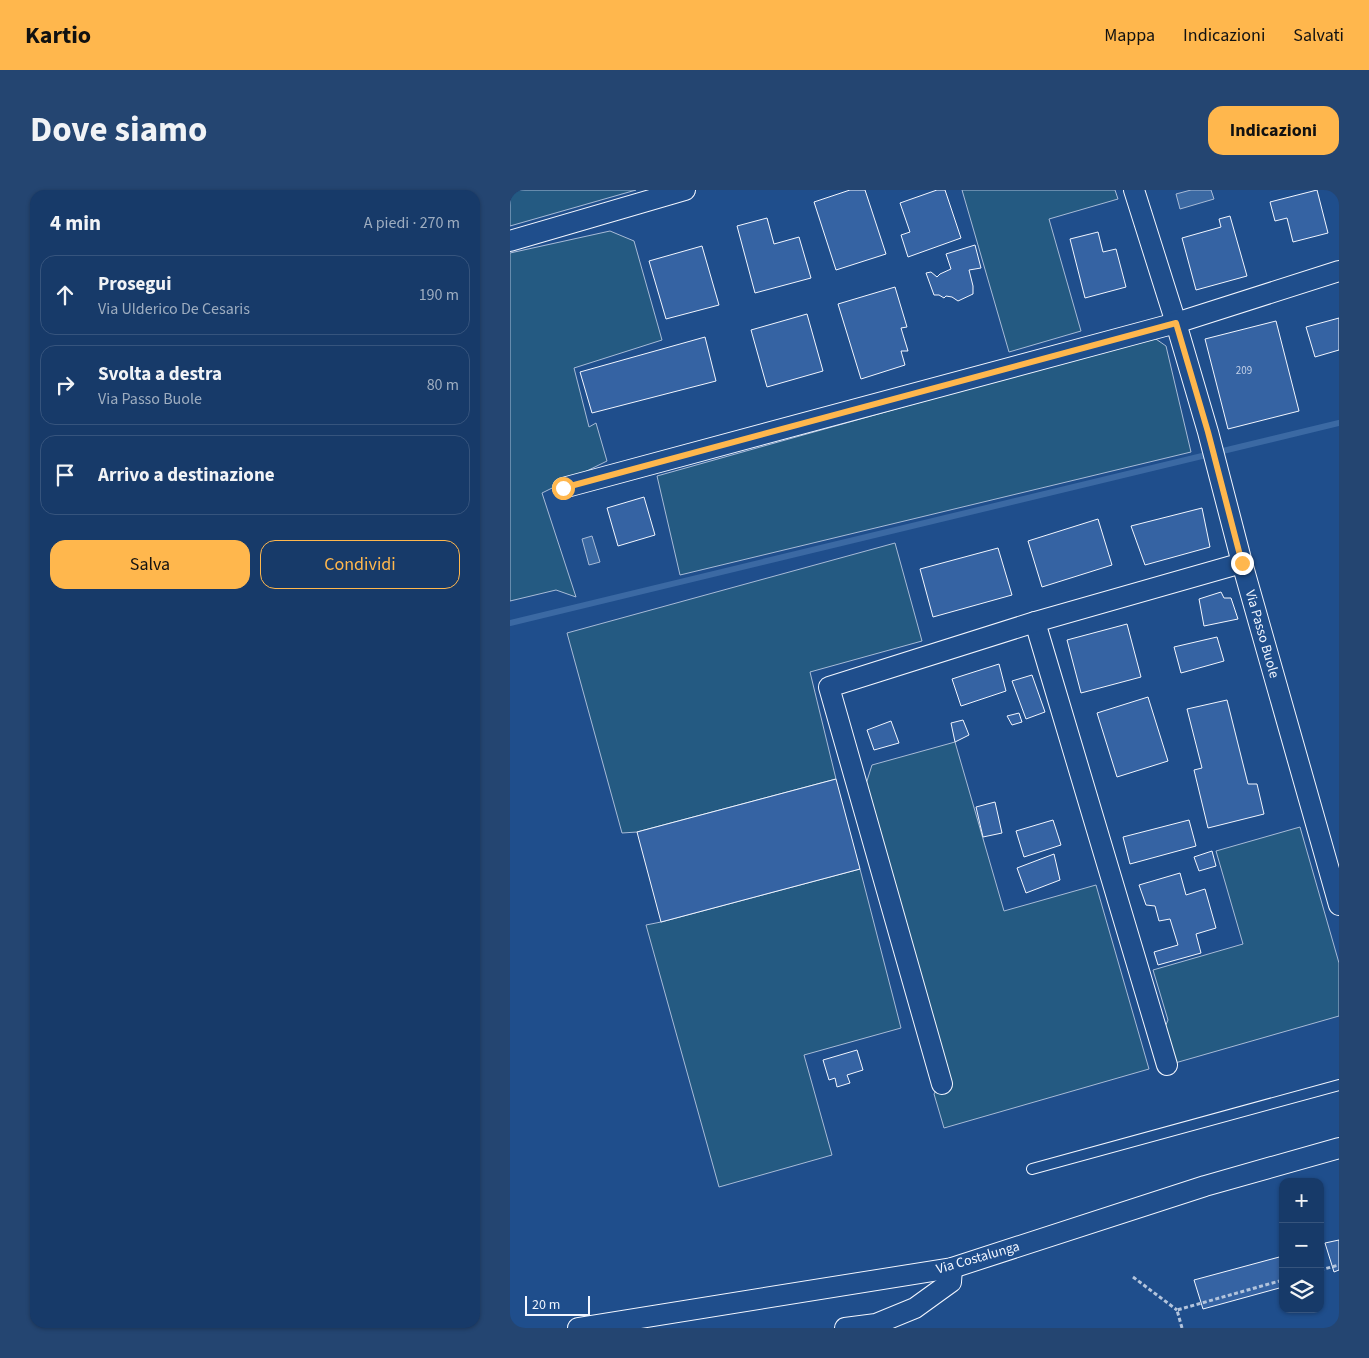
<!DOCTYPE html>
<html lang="it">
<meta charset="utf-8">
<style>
body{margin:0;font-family:"Source Sans 3",sans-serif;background:#244571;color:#f1f3f6}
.controls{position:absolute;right:15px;bottom:15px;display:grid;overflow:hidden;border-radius:10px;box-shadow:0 1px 4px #0004}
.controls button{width:45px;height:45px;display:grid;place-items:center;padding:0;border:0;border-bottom:1px solid #36547d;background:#173a69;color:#f1f3f6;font:25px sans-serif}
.scale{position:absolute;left:15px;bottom:12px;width:65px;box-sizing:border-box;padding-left:5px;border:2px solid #f2f6ff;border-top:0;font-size:14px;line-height:18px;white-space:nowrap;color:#f2f6ff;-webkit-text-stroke:4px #1f4e8c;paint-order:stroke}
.stop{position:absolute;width:15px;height:15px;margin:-11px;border:4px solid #ffb74d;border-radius:50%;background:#fff}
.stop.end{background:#ffb74d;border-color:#fff;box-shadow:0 1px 5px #0008}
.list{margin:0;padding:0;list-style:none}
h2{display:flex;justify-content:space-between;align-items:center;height:65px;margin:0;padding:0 20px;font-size:21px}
h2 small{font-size:16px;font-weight:400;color:#9eadc0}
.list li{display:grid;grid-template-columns:32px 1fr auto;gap:15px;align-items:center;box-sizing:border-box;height:80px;margin:0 10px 10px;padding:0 10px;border:1px solid #36547d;border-radius:15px}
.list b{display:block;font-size:19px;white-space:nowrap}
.list p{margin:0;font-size:16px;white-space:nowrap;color:#9eadc0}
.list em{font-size:16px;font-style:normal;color:#9eadc0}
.actions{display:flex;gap:10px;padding:15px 20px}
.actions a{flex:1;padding:11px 0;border:1px solid #ffb74d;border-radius:15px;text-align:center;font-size:18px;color:#ffb74d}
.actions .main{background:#ffb74d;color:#111}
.icon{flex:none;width:28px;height:28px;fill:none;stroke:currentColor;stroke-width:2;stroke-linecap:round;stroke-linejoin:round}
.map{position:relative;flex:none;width:829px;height:1138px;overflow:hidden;border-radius:15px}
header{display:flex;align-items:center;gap:30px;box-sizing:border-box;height:70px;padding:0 25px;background:#ffb74d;color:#111}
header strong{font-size:24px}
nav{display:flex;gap:28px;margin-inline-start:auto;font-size:18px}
.intro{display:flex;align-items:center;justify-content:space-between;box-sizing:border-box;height:120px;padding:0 30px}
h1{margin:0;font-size:35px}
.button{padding:12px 22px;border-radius:15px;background:#ffb74d;color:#111;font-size:18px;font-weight:700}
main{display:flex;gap:30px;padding:0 30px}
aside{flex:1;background:#173a69;border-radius:15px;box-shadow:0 1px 4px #0004}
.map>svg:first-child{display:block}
.green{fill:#245a82;stroke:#a8bbd7}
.water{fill:#3b69a3;stroke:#a8bbd7}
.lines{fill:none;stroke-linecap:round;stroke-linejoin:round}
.stream{stroke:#3b69a3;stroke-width:6}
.building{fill:#3563a3;stroke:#f2f6ff}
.service-casing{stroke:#f2f6ff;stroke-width:12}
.minor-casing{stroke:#f2f6ff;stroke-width:22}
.path{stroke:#b3c4dc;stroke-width:3;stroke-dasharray:4 2.5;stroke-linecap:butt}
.service{stroke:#1f4e8c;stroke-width:10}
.minor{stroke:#1f4e8c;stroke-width:20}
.route{stroke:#ffb74d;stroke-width:6}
.labels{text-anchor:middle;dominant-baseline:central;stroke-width:4;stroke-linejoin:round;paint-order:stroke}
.number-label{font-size:11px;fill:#c3d1e8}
.street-label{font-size:14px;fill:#f2f6ff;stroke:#1f4e8c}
</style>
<header>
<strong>Kartio</strong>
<nav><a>Mappa</a><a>Indicazioni</a><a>Salvati</a></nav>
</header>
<div class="intro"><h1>Dove siamo</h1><a class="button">Indicazioni</a></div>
<main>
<aside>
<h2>4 min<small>A piedi · 270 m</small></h2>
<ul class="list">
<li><svg class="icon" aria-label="ahead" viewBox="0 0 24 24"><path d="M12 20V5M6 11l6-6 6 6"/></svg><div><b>Prosegui</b><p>Via Ulderico De Cesaris</p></div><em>190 m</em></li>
<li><svg class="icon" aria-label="right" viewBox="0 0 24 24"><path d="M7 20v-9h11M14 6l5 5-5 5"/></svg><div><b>Svolta a destra</b><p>Via Passo Buole</p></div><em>80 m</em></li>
<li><svg class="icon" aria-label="arrive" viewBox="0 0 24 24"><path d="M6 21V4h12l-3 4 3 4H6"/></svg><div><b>Arrivo a destinazione</b></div></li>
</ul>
<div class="actions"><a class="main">Salva</a><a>Condividi</a></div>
</aside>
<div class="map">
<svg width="829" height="1138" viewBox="0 0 829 1138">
<rect width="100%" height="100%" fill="#1f4e8c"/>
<g class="green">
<path d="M0,0H126L0,36Z"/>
<path d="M452,0H605L608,9L539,29L571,141L499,162Z"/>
<path d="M100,41L124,51L152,150L64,178L79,237L86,233L97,271L32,303L66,407L46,400L0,411V63Z"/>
<path d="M643,147L656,156L681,262L170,385L147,286Z"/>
<path d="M385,353L412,451L300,482L326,589L127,642L112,643L57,443Z"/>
<path d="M445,552L494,721L586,695L639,879L434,938L424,904L436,883L356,594L362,575Z"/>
<path d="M790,637L829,773V826L665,873L655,837L658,830L643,780L733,754L706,661Z"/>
<path d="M350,679L391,838L294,865L322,965L209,997L136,735L151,732Z"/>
</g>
<g class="water">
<path d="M681,0H701L704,9L670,19L666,4Z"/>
<path d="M82,346L90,372L79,375L72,349Z"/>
</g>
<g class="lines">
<path class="stream" d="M0,433L829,233"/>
</g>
<g class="building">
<path d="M340,0H355L376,64L326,80L304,12Z"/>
<path d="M427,0H435L451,48L398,67L391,45L400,42L390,13Z"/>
<path d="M807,0L818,43L783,52L777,28L765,31L760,12Z"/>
<path d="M720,26L737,86L686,100L672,48L711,37L709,29Z"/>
<path d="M257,28L264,54L289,47L301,88L245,103L227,36Z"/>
<path d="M588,42L593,62L606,59L616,97L575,108L560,49Z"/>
<path d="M465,55L471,78L459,80L463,96V104L448,111L442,107L436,106L434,108L429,105H424L416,83L421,82L427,87L430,84L441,79L436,64Z"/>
<path d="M192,56L209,115L156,129L139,71Z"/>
<path d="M385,97L397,137L391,138L398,161H391L395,175L351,189L328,114Z"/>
<path d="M297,124L313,181L257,197L241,140Z"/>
<path d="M829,128V160L805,167L796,137Z"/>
<path d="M766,131L789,221L718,239L695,149Z"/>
<path d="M195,147L206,191L82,223L70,182Z"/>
<path d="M134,307L145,345L108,356L97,318Z"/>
<path d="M692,318L700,357L635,375L621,336Z"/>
<path d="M588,329L602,375L532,397L518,351Z"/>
<path d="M488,358L502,405L423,427L410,379Z"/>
<path d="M711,402L714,408H721L728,429L694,436L689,409Z"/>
<path d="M617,434L631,487L571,503L557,450Z"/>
<path d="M707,447L714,471L671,483L664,457Z"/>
<path d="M489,474L496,501L451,516L442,489Z"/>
<path d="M522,485L535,522L516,529L502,491Z"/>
<path d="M638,507L658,571L607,587L587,523Z"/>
<path d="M717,510L738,594H747L754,624L698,638L684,580L692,578L677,519Z"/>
<path d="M509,523L512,532L502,535L497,526Z"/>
<path d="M453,530L459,545L445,552L441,533Z"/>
<path d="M381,531L389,553L364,560L357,540Z"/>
<path d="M326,589L350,679L151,732L127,642Z"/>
<path d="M485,612L492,643L473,647L466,617Z"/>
<path d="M543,630L551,655L514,667L506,641Z"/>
<path d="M679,630L686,656L620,674L613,647Z"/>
<path d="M702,661L706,676L689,681L684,667Z"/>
<path d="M544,664L550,690L516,703L507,678Z"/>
<path d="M670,683L676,705L695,699L706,738L686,744L691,763L648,775L644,762L668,755L660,729L649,731L645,716L636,715L629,695Z"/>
<path d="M347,860L353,880L337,885L340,893L327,897L325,888L319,890L313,870Z"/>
<path d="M829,1050V1080L824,1082L815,1053Z"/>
<path d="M773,1066V1097L693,1119L684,1090Z"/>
</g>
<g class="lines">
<g class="service-casing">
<path id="service" d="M522,979L829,895"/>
</g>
<g class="minor-casing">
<g id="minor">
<path d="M624,0L666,133L698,242L732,373L829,715"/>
<path d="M0,51L175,0"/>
<path d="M53,298L666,133L829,81"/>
<path d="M525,432L657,875"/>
<path d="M432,894L319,497L525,432L732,373"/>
<path d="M68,1138L442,1078L695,996L829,958"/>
<path d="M335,1138L366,1134L405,1118L441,1092L442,1078"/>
</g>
</g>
<g class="path">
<path d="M810,1080L829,1075"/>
<path d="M623,1087L667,1120"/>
<path d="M672,1138L667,1120L773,1090"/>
</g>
<use href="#service" class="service"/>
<use href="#minor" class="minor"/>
</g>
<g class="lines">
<path class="route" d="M53,298L666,133L698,242L732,373"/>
</g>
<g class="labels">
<g class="number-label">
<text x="734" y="180">209</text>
</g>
<g class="street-label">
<text transform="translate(752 444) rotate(74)">Via Passo Buole</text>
<text transform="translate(468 1068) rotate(-16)">Via Costalunga</text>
</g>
</g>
</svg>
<div class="controls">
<button>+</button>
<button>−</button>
<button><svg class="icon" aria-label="layers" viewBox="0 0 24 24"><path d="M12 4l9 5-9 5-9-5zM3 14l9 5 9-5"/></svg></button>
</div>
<div class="scale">20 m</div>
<div class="stop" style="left:53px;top:298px"></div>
<div class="stop end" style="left:732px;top:373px"></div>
</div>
</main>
